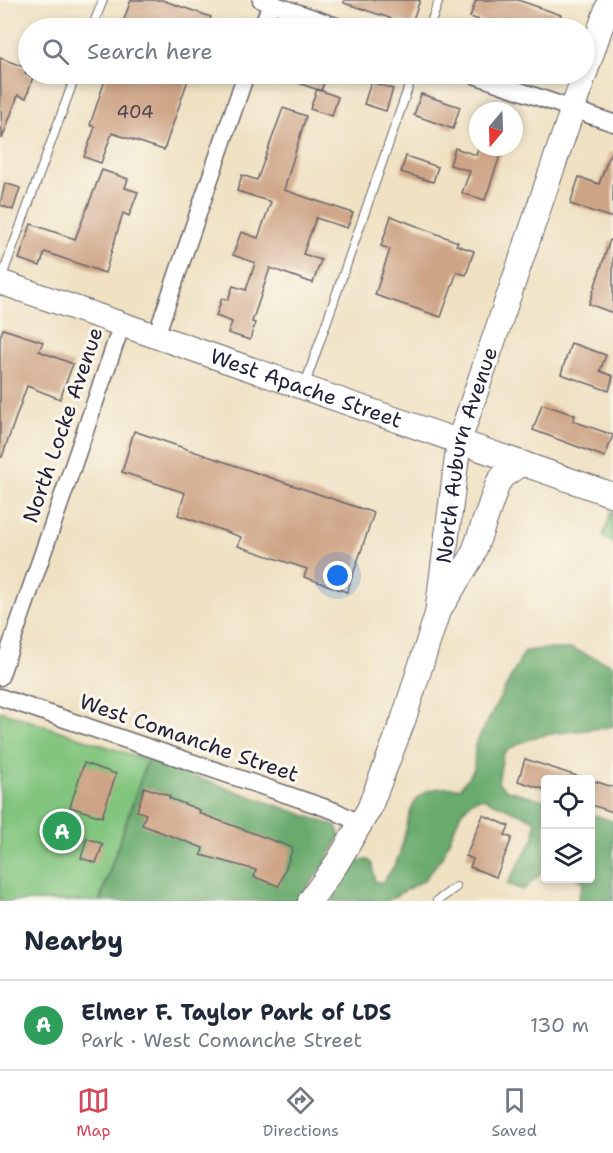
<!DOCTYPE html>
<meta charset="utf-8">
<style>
body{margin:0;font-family:"Shantell Sans",sans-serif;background:#f2f2f3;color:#1f2937}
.controls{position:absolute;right:18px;bottom:18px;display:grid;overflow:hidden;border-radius:6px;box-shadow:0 3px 9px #0003}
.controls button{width:54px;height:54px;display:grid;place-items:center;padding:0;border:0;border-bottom:2px solid #e0e1e3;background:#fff;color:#1f2937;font:30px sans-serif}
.compass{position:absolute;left:469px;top:102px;width:54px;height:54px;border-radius:50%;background:#fff;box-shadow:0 3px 9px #0003;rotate:199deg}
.you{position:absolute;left:338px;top:576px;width:21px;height:21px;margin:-15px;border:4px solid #fff;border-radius:50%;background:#1a73e8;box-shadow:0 0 0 9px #1a73e833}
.badge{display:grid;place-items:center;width:39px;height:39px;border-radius:50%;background:#d1495b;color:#fff;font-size:20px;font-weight:700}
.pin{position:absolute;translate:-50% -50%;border:3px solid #fff;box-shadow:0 2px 6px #0006}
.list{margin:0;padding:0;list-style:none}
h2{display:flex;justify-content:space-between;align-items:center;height:78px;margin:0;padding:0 24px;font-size:26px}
h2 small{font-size:20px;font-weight:400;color:#747a83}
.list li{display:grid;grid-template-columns:39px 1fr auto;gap:18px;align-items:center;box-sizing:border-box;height:90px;padding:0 24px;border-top:2px solid #e0e1e3}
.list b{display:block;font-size:22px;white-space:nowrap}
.list p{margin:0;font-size:20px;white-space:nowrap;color:#747a83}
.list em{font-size:20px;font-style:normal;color:#747a83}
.icon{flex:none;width:33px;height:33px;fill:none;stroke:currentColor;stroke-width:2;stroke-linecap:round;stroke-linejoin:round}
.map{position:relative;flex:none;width:613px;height:901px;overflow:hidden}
.search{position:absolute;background:#fff;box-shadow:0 3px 9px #0003;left:18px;right:18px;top:18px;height:66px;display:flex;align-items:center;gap:15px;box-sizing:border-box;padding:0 21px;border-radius:33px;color:#747a83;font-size:22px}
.sheet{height:168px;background:#fff}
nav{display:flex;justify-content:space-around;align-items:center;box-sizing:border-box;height:84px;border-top:2px solid #e0e1e3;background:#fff;font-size:16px;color:#747a83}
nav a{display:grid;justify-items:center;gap:3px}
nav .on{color:#d1495b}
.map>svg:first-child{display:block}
.green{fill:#82c57e;stroke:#52745c;stroke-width:1.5}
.forest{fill:#69aa6d;stroke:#466654;stroke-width:1.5}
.building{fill:#cea486}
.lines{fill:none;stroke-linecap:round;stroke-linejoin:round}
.service-casing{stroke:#6a656a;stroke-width:10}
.minor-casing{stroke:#6a656a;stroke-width:19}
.secondary-casing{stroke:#6a656a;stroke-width:26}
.service{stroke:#fff;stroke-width:8}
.minor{stroke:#fff;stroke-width:16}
.secondary{stroke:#fff;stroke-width:24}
.labels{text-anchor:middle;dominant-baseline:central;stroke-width:6;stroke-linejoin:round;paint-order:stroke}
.number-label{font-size:18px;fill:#4d424e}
.street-label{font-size:21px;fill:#22223b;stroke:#fbf7ec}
</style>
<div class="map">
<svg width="613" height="901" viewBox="0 0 613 901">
<rect width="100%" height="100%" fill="#fbf7ec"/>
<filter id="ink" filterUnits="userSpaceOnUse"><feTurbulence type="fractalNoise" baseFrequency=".0167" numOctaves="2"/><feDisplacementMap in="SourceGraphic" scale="12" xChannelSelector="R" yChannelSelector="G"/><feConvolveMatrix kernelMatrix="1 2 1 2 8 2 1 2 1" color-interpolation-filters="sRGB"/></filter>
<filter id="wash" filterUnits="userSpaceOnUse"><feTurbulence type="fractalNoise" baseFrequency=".008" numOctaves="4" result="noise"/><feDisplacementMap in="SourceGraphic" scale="24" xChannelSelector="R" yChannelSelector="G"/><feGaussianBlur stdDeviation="1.35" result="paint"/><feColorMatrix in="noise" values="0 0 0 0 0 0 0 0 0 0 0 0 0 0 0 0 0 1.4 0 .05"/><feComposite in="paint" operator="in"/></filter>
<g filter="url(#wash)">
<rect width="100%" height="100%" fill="#efe1c2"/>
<g class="green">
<path d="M611,512L613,513V543L603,537Z"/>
<path d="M0,711L147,760L99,901H0Z"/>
</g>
<g class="forest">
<path d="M544,649H573L613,665V726C575,734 534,728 503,754L498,783L507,790L545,800V870L523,890L507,884L534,838L535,820L482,798L473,800L461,813L442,857L424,880L387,901H325L354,861L368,860L372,864L375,882H383C388,875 395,866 398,858C413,818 402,782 460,788L474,769L475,745L525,651Z"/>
<path d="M147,760L336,826L340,836L323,867L297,901H100Z"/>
<path d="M591,814L613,821V901H577L584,881L577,879L590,878Z"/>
</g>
<g id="blocks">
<g class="building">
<path d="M131,0H162L211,17L207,28H121Z"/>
<path d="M344,0H420L411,25L344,3Z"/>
<path d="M476,0H518L561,15L557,28H484L486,22L470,17Z"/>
<path d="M0,58L27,68L25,74L33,77L26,98L18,95L2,139Z"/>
<path d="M107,74H190L164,150L112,133L101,163L84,157L95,127L90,125Z"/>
<path d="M279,74H327L321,91L279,76Z"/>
<path d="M371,82L393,89L386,111L364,104Z"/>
<path d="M317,89L338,97L332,116L310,109Z"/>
<path d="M421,94L460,107L453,129L414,115Z"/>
<path d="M283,108L306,116L284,190L353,213L347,228L316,218L303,254L321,260L313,283L270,268L252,322L255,323L250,340L228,333L232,322L216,316L222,298L228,300L233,286L246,290L255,263L233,255L241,232L258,238L271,202L237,191L242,175L257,180Z"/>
<path d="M479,147H503L485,200L462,193L470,171L450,165L455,148L476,155Z"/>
<path d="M611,151L613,152V218L570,204L579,177L599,184Z"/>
<path d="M406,156L438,167L433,182L401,172Z"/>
<path d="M102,170L128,179L125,188L138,192L129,216L123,213L105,273L45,252L40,266L19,259L31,224L75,239Z"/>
<path d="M5,183L20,188L13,210L0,205Z"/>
<path d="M391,216L458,242L456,245L474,251L466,275L457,272L441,317L375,295L390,249L381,246Z"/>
<path d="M610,240L613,241V313L589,304Z"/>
<path d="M3,329L43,342L39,351L73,364L60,399L27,386L2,457H0V337Z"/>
<path d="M571,343L606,355L600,371L613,376L609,391L561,374Z"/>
<path d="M542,404L575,415L573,421L613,435L605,457L533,430Z"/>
<path d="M134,431L374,513L347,592L304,577L307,569L238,546L241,537L178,515L185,493L122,472Z"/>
<path d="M525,759L580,777L579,780H546V790L518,781Z"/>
<path d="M84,763L116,774L102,817L70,807Z"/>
<path d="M591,780L613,787V812L591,805Z"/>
<path d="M144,787L170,796L169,798L200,810L199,813L293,848L279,886L254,877L256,870L201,855L203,848L142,825L146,814L137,811Z"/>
<path d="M483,815L509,826L505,835L512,838L496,877L470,867L473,859L466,856Z"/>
<path d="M87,838L103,844L96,863L81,858Z"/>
</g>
</g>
</g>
<g filter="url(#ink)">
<use href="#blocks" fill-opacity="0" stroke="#6a656a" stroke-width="1.5"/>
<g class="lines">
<g class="service-casing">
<g id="service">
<path d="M92,28L103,0"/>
<path d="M429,28L439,0"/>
<path d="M0,282L76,74"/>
<path d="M304,387L413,74"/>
<path d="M437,901L456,887"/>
</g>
</g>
<g class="minor-casing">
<g id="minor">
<path d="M261,0L342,28"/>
<path d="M262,28L272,0"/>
<path d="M471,74L613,123"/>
<path d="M156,336L246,74"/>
<path d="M0,677L122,324"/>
<path d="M0,697L335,811L361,824"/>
</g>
</g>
<g class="secondary-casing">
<g id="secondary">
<path id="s1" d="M0,282L613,495"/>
<path d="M441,607L472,557L498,483L503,476L522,463"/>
<path id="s2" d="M310,901L337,863L369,809L403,721L437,614L459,441L610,0"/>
</g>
</g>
<use href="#service" class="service"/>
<use href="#minor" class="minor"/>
<use href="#secondary" class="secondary"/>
</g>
</g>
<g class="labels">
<g class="number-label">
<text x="135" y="112">404</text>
</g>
<g class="street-label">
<text stroke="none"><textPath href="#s1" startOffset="324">West Apache Street</textPath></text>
<text transform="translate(63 425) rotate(-71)">North Locke Avenue</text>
<text stroke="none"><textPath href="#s2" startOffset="478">North Auburn Avenue</textPath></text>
<text transform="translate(189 738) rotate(19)">West Comanche Street</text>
</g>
</g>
</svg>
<div class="controls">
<button><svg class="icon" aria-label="locate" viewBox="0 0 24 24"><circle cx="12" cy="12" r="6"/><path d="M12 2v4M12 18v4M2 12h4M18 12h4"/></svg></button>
<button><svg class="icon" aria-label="layers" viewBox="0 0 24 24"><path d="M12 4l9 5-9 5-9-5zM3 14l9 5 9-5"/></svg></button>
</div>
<svg class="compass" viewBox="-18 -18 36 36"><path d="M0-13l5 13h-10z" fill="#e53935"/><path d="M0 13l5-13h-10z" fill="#747a83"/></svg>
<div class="you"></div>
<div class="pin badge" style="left:62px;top:831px;background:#2e9e5b">A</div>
<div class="search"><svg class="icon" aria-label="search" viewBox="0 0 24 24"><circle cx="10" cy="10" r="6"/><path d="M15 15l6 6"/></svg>Search here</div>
</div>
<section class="sheet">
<h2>Nearby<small></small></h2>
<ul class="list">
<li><span class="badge" style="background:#2e9e5b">A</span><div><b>Elmer F. Taylor Park of LDS</b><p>Park · West Comanche Street</p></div><em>130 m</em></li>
</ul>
</section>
<nav>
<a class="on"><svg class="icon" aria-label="map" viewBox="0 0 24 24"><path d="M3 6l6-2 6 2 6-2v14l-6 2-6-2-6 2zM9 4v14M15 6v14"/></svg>Map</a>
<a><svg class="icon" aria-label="directions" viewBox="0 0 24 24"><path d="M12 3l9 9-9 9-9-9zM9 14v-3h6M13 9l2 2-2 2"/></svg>Directions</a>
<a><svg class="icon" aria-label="saved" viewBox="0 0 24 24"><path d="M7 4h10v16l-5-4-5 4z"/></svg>Saved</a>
</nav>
